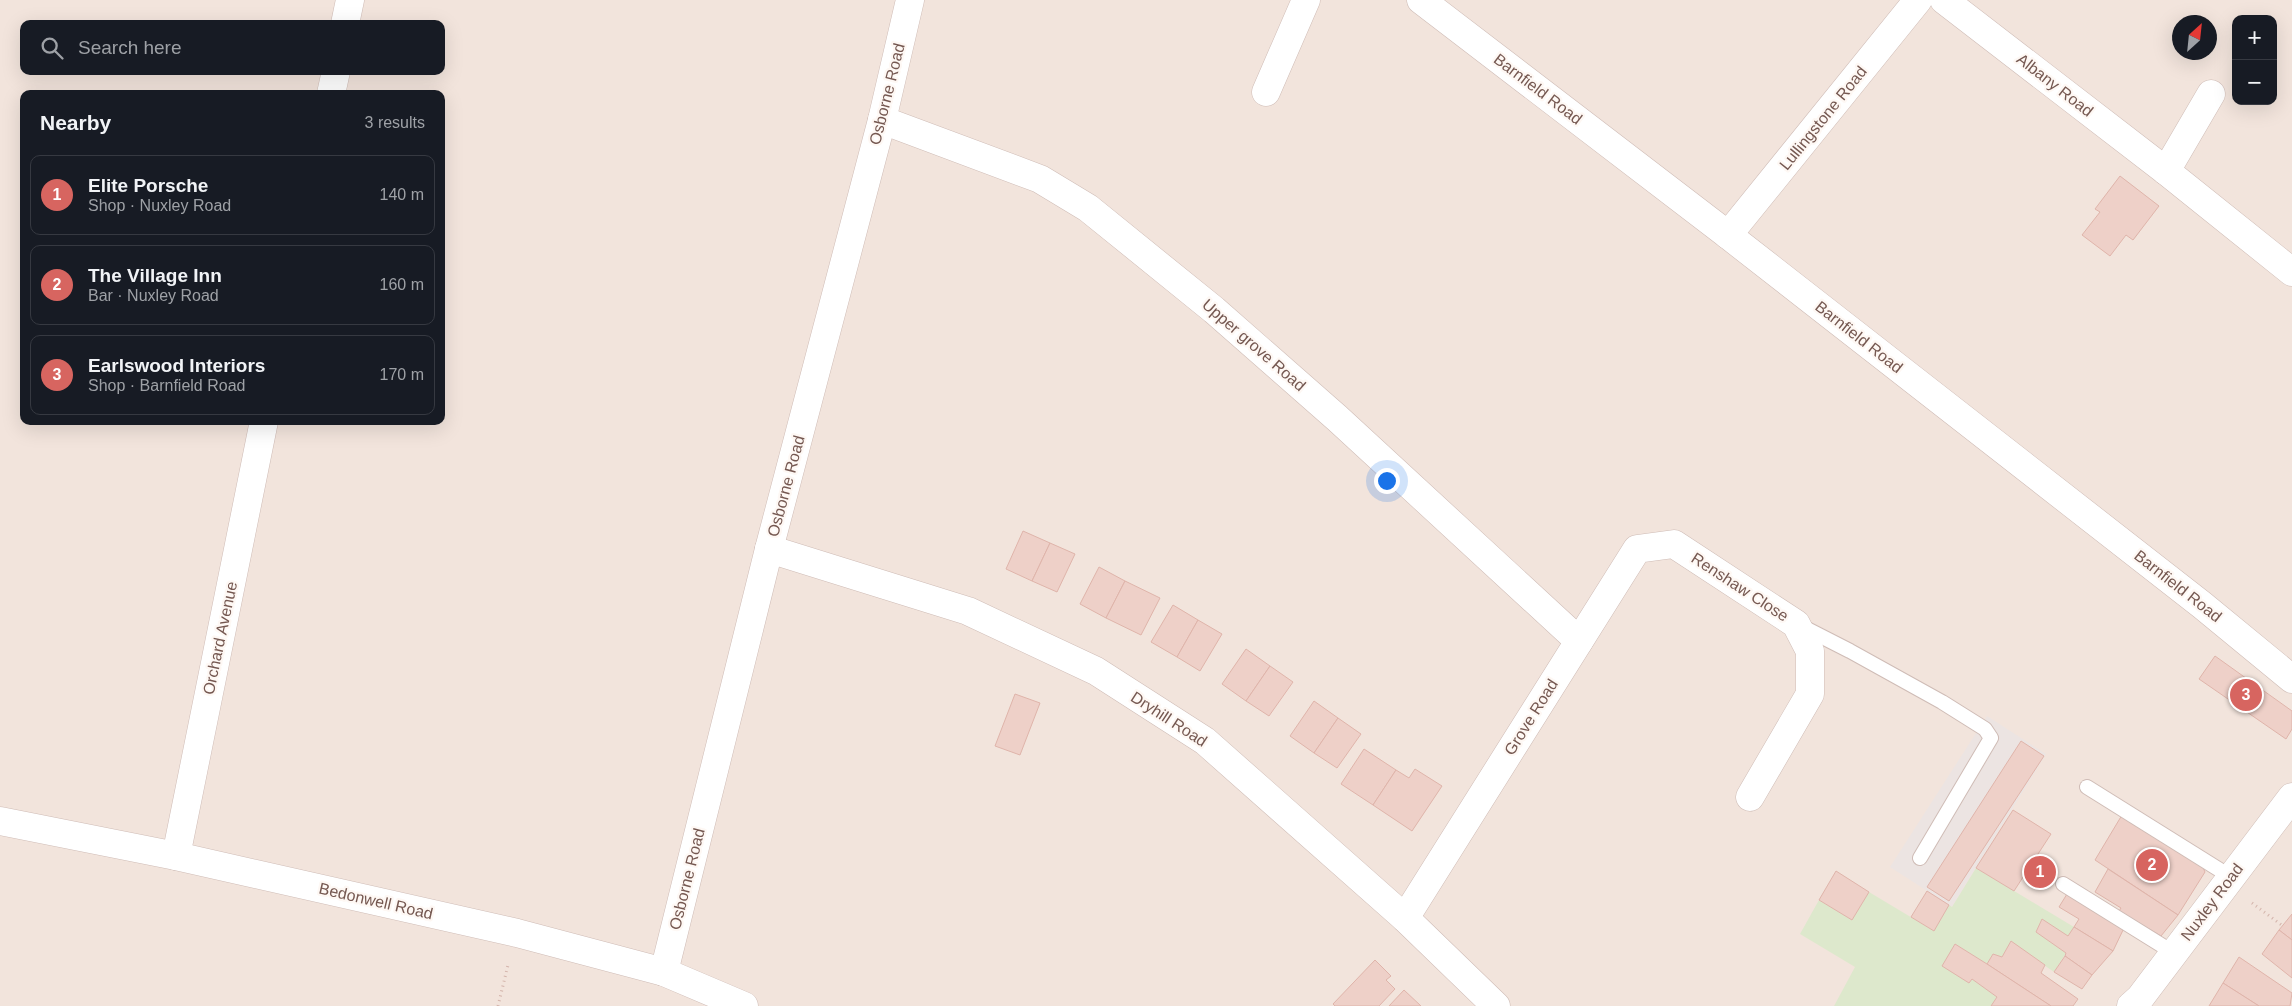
<!DOCTYPE html>
<meta charset="utf-8">
<style>
body{margin:0;font-family:Arial,sans-serif;background:#20242c;color:#f1f3f6}
.controls{position:absolute;right:15px;top:15px;display:grid;overflow:hidden;border-radius:10px;box-shadow:0 5px 20px #0002}
.controls button{width:45px;height:45px;display:grid;place-items:center;padding:0;border:0;border-bottom:1px solid #363941;background:#171b24;color:#f1f3f6;font:25px sans-serif}
.compass{position:absolute;left:2172px;top:15px;width:45px;height:45px;border-radius:50%;background:#171b24;box-shadow:0 5px 20px #0002;rotate:27deg}
.you{position:absolute;left:1386px;top:480px;width:18px;height:18px;margin:-12px;border:4px solid #fff;border-radius:50%;background:#1a73e8;box-shadow:0 0 0 8px #1a73e833}
.badge{display:grid;place-items:center;width:32px;height:32px;border-radius:50%;background:#d76560;color:#fff;font-size:16px;font-weight:700}
.pin{position:absolute;translate:-50% -50%;border:2px solid #fff;box-shadow:0 1px 5px #0006}
.list{margin:0;padding:0;list-style:none}
h2{display:flex;justify-content:space-between;align-items:center;height:65px;margin:0;padding:0 20px;font-size:21px}
h2 small{font-size:16px;font-weight:400;color:#9ea1a6}
.list li{display:grid;grid-template-columns:32px 1fr auto;gap:15px;align-items:center;box-sizing:border-box;height:80px;margin:0 10px 10px;padding:0 10px;border:1px solid #363941;border-radius:10px}
.list b{display:block;font-size:19px;white-space:nowrap}
.list p{margin:0;font-size:16px;white-space:nowrap;color:#9ea1a6}
.list em{font-size:16px;font-style:normal;color:#9ea1a6}
.icon{flex:none;width:28px;height:28px;fill:none;stroke:currentColor;stroke-width:2;stroke-linecap:round;stroke-linejoin:round}
.map{position:relative;flex:none;width:2292px;height:1006px;overflow:hidden}
.search{position:absolute;background:#171b24;box-shadow:0 5px 20px #0002;left:20px;top:20px;width:425px;height:55px;display:flex;align-items:center;gap:12px;box-sizing:border-box;padding:0 18px;border-radius:10px;color:#9ea1a6;font-size:19px}
.panel{position:absolute;background:#171b24;box-shadow:0 5px 20px #0002;left:20px;top:90px;width:425px;height:335px;border-radius:10px}
.map>svg:first-child{display:block}
.residential{fill:#f2e4dc;fill-rule:evenodd}
.industrial{fill:#ece4e2}
.green{fill:#dde8cc}
.building{fill:#eed0c8;stroke:#dfb4aa}
.lines{fill:none;stroke-linecap:round;stroke-linejoin:round}
.service-casing{stroke:#cfbcb6;stroke-width:16}
.minor-casing{stroke:#cfbcb6;stroke-width:29}
.tertiary-casing{stroke:#cfbcb6;stroke-width:29}
.path{stroke:#d3b3aa;stroke-width:3;stroke-dasharray:1 4;stroke-linecap:butt}
.service{stroke:#fff;stroke-width:14}
.minor{stroke:#fff;stroke-width:28}
.tertiary{stroke:#fff;stroke-width:28}
.labels{text-anchor:middle;dominant-baseline:central;stroke-width:4.5;stroke-linejoin:round;paint-order:stroke}
.street-label{font-size:16px;fill:#755851;stroke:#fef8f4}
</style>
<div class="map">
<svg width="2292" height="1006" viewBox="0 0 2292 1006">
<rect width="100%" height="100%" fill="#fbf3ed"/>
<path class="residential" d="M0,0H2292V1006H0ZM2236,19H2273V101H2236ZM2180,22H2210V52H2180ZM24,24H441V71H24ZM24,94H441V421H24Z"/>
<path class="industrial" d="M1987,716L2046,754L1952,907L1890,867Z"/>
<path class="green" d="M1976,868L2074,927L2068,936L2042,920L2036,932L2066,953L2054,972L2011,942L2002,957L1993,954L1987,964L1955,944L1943,966L1969,983L1972,979L1997,997L1992,1006H1834L1855,967L1800,934L1819,900L1852,920L1869,892L1934,931L1949,905L1952,907Z"/>
<g class="building">
<path d="M2120,176L2159,206L2133,240L2126,235L2110,256L2082,235L2100,212L2095,209Z"/>
<path d="M1023,531L1050,543L1032,581L1006,569Z"/>
<path d="M1050,543L1075,554L1057,592L1032,581Z"/>
<path d="M1099,567L1125,581L1106,618L1080,604Z"/>
<path d="M1125,581L1160,598L1141,635L1106,618Z"/>
<path d="M1173,605L1198,620L1177,657L1151,642Z"/>
<path d="M1198,620L1222,634L1200,671L1177,657Z"/>
<path d="M1246,649L1270,666L1246,701L1222,684Z"/>
<path d="M2215,656L2292,711V729L2286,739L2199,679Z"/>
<path d="M1270,666L1293,682L1269,716L1246,701Z"/>
<path d="M1015,694L1040,703L1020,755L995,746Z"/>
<path d="M1314,701L1338,718L1314,753L1290,736Z"/>
<path d="M1338,718L1361,734L1337,768L1314,753Z"/>
<path d="M2021,741L2044,756L1949,901L1927,887Z"/>
<path d="M1364,749L1396,770L1373,805L1341,784Z"/>
<path d="M1415,769L1442,786L1412,831L1373,805L1396,770L1409,778Z"/>
<path d="M2013,810L2051,834L2014,891L1976,868Z"/>
<path d="M2122,815L2201,863L2205,872L2178,915L2095,860Z"/>
<path d="M2108,869L2178,915L2161,936L2119,911L2121,908L2095,892Z"/>
<path d="M1836,871L1869,892L1852,920L1819,900Z"/>
<path d="M1927,891L1949,905L1934,931L1911,917Z"/>
<path d="M2067,894L2124,928L2113,951L2074,927L2079,919L2059,907Z"/>
<path d="M2292,914V940L2279,930Z"/>
<path d="M2042,919L2068,936L2074,927L2113,951L2092,975L2065,956L2066,953L2036,932Z"/>
<path d="M2279,930L2292,940V978L2262,954Z"/>
<path d="M2011,941L2045,965L2041,973L2078,999L2073,1006H2051L1987,964L1993,954L2002,957Z"/>
<path d="M1955,944L1987,964L2051,1006H1991L1997,997L1972,979L1969,983L1942,966Z"/>
<path d="M2065,956L2092,975L2082,989L2054,972Z"/>
<path d="M2239,957L2292,993L2290,1006H2259L2223,983Z"/>
<path d="M1375,960L1391,976L1386,980L1395,989L1379,1006H1335L1333,1004Z"/>
<path d="M2223,983L2259,1006H2209Z"/>
<path d="M1404,990L1421,1006H1389Z"/>
</g>
<g class="lines">
<g class="service-casing">
<g id="service">
<path d="M1801,626L1850,651L1942,702L1985,729L1991,738L1920,858"/>
<path d="M2087,787L2231,877"/>
<path d="M2063,884L2174,953"/>
</g>
</g>
<g class="minor-casing">
<g id="minor">
<path d="M1421,0L1728,235L2202,605L2292,679"/>
<path d="M1944,0L2166,171L2292,272"/>
<path d="M345,24L350,0"/>
<path d="M1266,92L1306,0"/>
<path d="M331,94L336,71"/>
<path d="M882,120L1040,179L1088,208L1214,310L1337,418L1579,641"/>
<path d="M2166,171L2211,94"/>
<path d="M1728,235L1918,0"/>
<path d="M769,549L968,611L1096,671L1205,741L1405,918L1496,1006"/>
<path d="M176,856L264,421"/>
<path d="M1405,918L1637,549L1674,544L1796,624L1810,651V694L1750,797"/>
<path d="M664,972L769,549L882,120L910,0"/>
<path d="M2131,1006L2140,998L2292,797"/>
</g>
</g>
<g class="tertiary-casing">
<path id="tertiary" d="M0,821L176,856L517,933L664,972L744,1006"/>
</g>
<g class="path">
<path d="M2252,903L2283,926"/>
<path d="M498,1006L508,965"/>
</g>
<use href="#service" class="service"/>
<use href="#minor" class="minor"/>
<use href="#tertiary" class="tertiary"/>
</g>
<g class="labels">
<g class="street-label">
<text transform="translate(2055 85) rotate(38)">Albany Road</text>
<text transform="translate(1538 89) rotate(37)">Barnfield Road</text>
<text transform="translate(887 94) rotate(-76)">Osborne Road</text>
<text transform="translate(1823 118) rotate(-51)">Lullingstone Road</text>
<text transform="translate(1859 337) rotate(38)">Barnfield Road</text>
<text transform="translate(1254 345) rotate(41)">Upper grove Road</text>
<text transform="translate(786 486) rotate(-75)">Osborne Road</text>
<text transform="translate(2178 586) rotate(38)">Barnfield Road</text>
<text transform="translate(1740 587) rotate(33)">Renshaw Close</text>
<text transform="translate(220 638) rotate(-78)">Orchard Avenue</text>
<text transform="translate(1531 717) rotate(-58)">Grove Road</text>
<text transform="translate(1169 719) rotate(33)">Dryhill Road</text>
<text transform="translate(687 879) rotate(-76)">Osborne Road</text>
<text transform="translate(376 901) rotate(13)">Bedonwell Road</text>
<text transform="translate(2212 902) rotate(-53)">Nuxley Road</text>
</g>
</g>
</svg>
<div class="controls">
<button>+</button>
<button>−</button>
</div>
<svg class="compass" viewBox="-18 -18 36 36"><path d="M0-13l5 13h-10z" fill="#e53935"/><path d="M0 13l5-13h-10z" fill="#9ea1a6"/></svg>
<div class="you"></div>
<div class="pin badge" style="left:2040px;top:872px">1</div>
<div class="pin badge" style="left:2152px;top:865px">2</div>
<div class="pin badge" style="left:2246px;top:695px">3</div>
<div class="search"><svg class="icon" aria-label="search" viewBox="0 0 24 24"><circle cx="10" cy="10" r="6"/><path d="M15 15l6 6"/></svg>Search here</div>
<section class="panel">
<h2>Nearby<small>3 results</small></h2>
<ul class="list">
<li><span class="badge">1</span><div><b>Elite Porsche</b><p>Shop · Nuxley Road</p></div><em>140 m</em></li>
<li><span class="badge">2</span><div><b>The Village Inn</b><p>Bar · Nuxley Road</p></div><em>160 m</em></li>
<li><span class="badge">3</span><div><b>Earlswood Interiors</b><p>Shop · Barnfield Road</p></div><em>170 m</em></li>
</ul>
</section>
</div>
